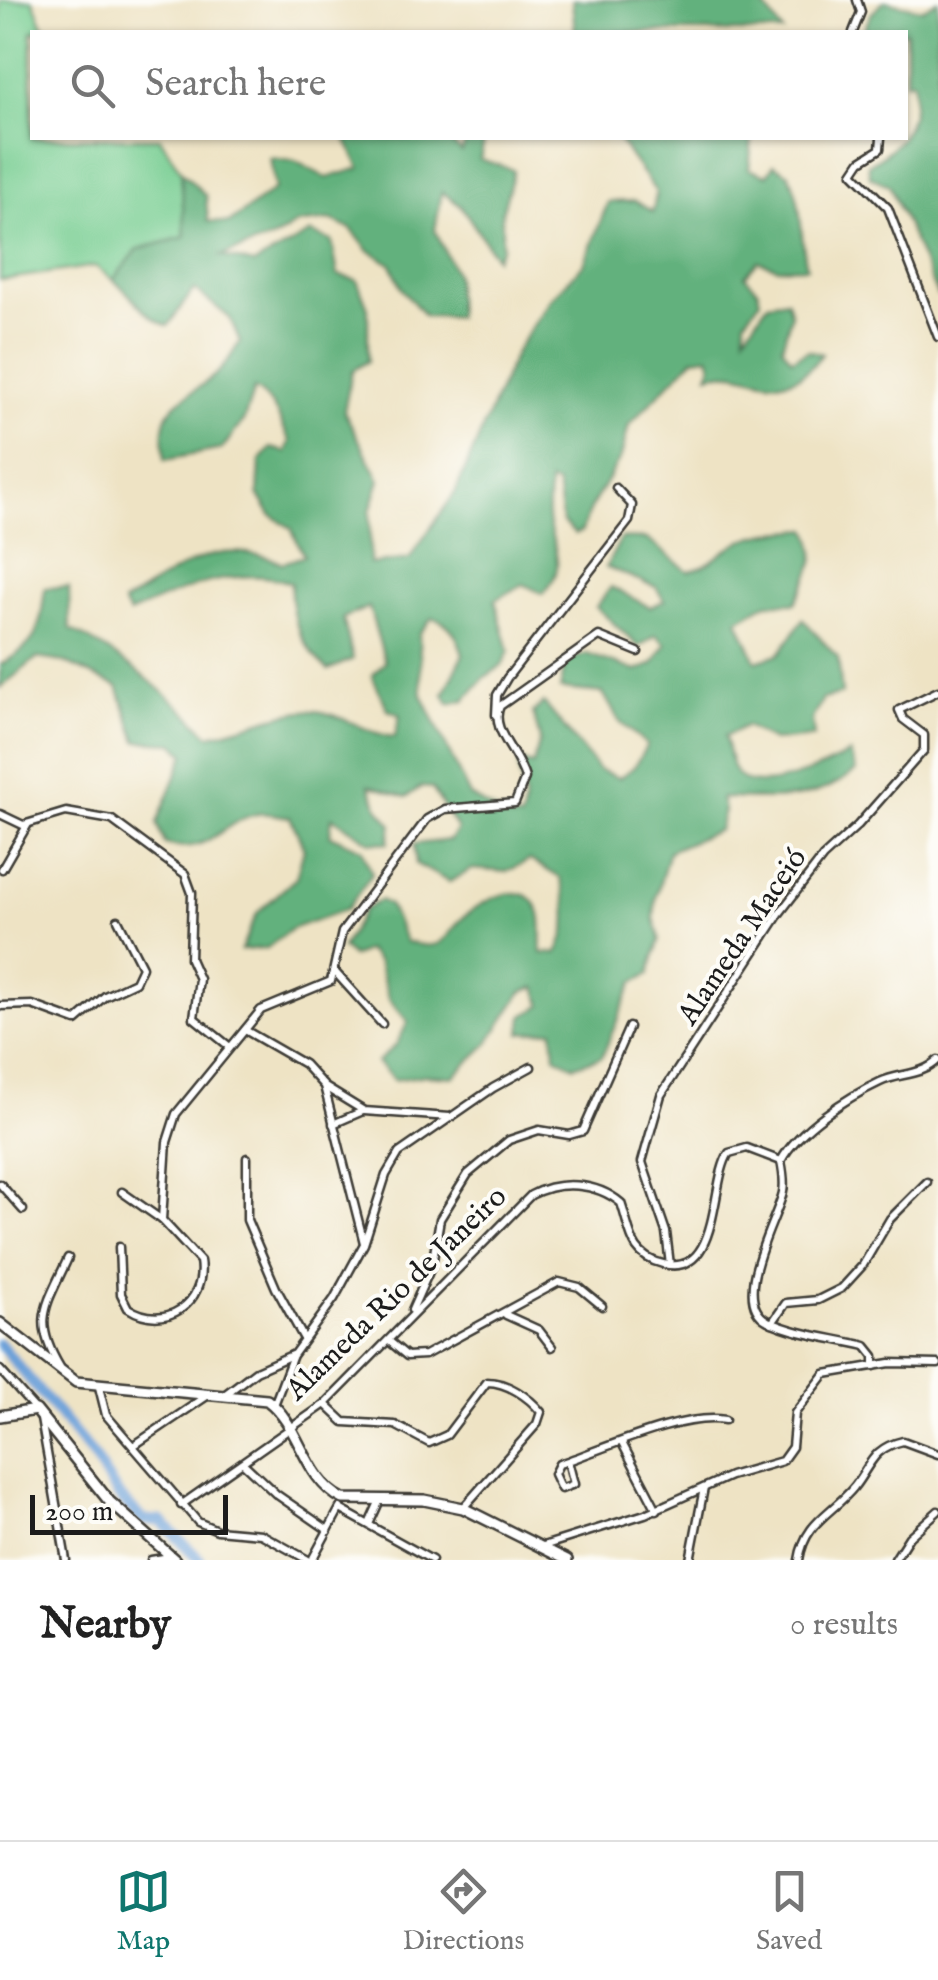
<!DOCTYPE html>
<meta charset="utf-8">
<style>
body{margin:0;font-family:"IM FELL English",serif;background:#f2f2f2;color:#222}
.scale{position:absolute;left:30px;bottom:25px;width:198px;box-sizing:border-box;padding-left:10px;border:5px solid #1c1c1c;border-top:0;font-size:28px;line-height:35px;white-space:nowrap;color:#1c1c1c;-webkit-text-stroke:8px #fdfcf7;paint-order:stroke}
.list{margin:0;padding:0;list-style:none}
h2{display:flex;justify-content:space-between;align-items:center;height:130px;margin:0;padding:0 40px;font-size:42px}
h2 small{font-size:32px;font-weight:400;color:#767676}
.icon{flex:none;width:55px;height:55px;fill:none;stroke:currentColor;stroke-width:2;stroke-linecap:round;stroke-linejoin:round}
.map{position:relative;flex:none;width:938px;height:1560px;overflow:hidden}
.search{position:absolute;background:#fff;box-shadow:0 2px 8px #0004;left:30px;right:30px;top:30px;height:110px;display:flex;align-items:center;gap:25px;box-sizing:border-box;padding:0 35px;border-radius:0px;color:#767676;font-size:38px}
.sheet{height:280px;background:#fff}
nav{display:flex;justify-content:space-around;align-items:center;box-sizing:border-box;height:140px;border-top:2px solid #e0e0e0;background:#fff;font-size:28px;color:#767676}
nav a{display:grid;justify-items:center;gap:5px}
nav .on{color:#0f766e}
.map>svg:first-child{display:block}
.green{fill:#78ce93;stroke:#4a7558;stroke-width:2.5}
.forest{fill:#62b17d;stroke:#3f664c;stroke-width:2.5}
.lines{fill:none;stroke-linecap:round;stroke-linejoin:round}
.river{stroke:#6da1d9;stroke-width:11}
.street-casing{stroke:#3c3a35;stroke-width:11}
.secondary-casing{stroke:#3c3a35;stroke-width:14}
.street{stroke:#fff;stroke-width:6}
.secondary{stroke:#fff;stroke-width:9}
.labels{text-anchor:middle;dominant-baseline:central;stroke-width:8;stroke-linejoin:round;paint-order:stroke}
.street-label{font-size:30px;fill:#1c1c1c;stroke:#fdfcf7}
</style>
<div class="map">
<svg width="938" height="1560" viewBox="0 0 938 1560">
<rect width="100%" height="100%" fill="#fdfcf7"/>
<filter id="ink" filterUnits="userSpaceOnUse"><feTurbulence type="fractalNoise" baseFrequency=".01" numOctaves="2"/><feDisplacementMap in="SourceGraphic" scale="20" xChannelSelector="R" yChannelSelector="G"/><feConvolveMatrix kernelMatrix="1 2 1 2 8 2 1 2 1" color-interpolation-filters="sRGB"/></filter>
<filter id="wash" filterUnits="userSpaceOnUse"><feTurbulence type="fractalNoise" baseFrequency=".0048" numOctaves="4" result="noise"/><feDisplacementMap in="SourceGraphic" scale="40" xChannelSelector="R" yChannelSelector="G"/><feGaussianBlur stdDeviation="2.25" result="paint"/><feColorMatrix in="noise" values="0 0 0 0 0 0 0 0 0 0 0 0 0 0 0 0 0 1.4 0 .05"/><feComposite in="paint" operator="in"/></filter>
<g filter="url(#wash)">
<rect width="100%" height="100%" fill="#eee3c4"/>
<path class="green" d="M0,0H33L43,26L58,32H32V138H160L181,171L185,237L138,249L113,280L95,266L0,280Z"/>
<g class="forest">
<path d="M572,0H760L783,32H575Z"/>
<path d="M938,0V297L889,185L870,177L868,165C902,145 918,123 913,80L906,82V32H863L871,14L884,1L922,9Z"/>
<path d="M345,138H446L462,152L466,138H485L480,159L514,170L502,213V247L496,258L461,206L442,192L435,230L455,273L457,317L425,316L402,289L391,264L368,250L351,229L330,220L297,224L274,238L221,256L254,264L311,233L332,241L338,275L357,280L368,308V361L352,371L344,411L380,480L370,511V564L409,559L455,493L516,351L551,298L584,264L608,202L635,201L653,212L656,192L617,138H752L749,169L767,175L774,165L789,174C804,205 799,235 807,267L778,268L758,261L745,276L758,290L760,301L745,320V335L768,303L787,300L791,315L782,347L792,359L808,350L822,354C781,410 753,362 708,375L712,365L709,356L694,358L629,425L621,457L590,509L582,531L575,534L562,522L557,485L549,482C549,496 546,512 549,525C556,554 566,570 543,594L523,584L495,600L509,651L502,666L485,677L465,700L449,704L444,694L463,655C458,637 451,622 432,618L419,634L422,695L470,796L508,818L521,819C531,786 515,779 519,761L533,765L540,740L533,712L544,703L599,770L619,778L634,767L647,745L619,721L603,693L560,689L566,660L587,654L637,671L653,664L666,644L656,635L639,647L596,607L611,587L650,607L664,601L656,587L606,567L621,538L647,539L688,571C708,568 719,553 737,543C757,532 786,531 808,529C823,557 808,577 795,603H767L738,620L756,661L779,654L803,619L838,658L842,694L823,699L812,719L814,737L773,741L746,726L725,736C728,746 730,766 737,774C756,799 829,765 850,753L856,771C810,806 775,798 721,798L724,810L719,830L669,851L656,898L654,918L660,938L649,974L633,983L602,1057L574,1066L555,1056L553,1030L521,1033L523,1016L542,1006L536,987L522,992L487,1045L453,1077L426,1075L394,1080L377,1062L396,1045L408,1022L388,998L378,962L367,950L352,957L342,948L364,910L380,900L389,905L406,942C416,944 427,947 437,944C450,938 453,926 464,917C484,899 528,875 540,914C543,925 541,941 542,953H557C571,927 568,905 560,878L530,860L506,872L473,869L449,882L416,864L414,844L450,840L457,829L432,788L421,787L406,797L369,785L379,809L392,825L388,843L370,842L332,817L330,835L362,849L372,874L347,909L291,929L267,948L241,950L257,913L296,878L304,848L290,817C280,816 266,812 257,814C221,821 210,857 165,844L157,823L185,754L174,743L137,741L118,687L64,662L37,658L0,688V665C40,641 39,633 45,588L69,587L70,629C122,656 168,692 209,735C241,730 272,714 303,711C338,708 363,734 395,737L400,715L388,710L372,676L385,662L369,607L343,618L353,659L328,670C302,647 289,618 291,583C238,563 177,591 129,614L123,603C182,569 214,534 283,563L304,556L291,528L271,515L258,494L260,461L271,448L286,452L290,441C280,422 274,399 254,389L244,420L222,449L165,460C157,399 178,407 216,374C226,366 233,352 240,342L230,318L194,289L168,326C144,317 134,296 113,280L138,249L185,237L181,171L206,196L208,221L229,223L275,189L270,158L295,161L327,178L360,168Z"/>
</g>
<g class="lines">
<path class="river" d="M0,1344L91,1453L119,1496L143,1520L161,1521L200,1560"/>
</g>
</g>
<g filter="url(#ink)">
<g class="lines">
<g class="street-casing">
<g id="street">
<path d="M853,32L861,12L857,0"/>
<path d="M881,138L880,149L861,161L853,173L888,208L938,337"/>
<path d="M496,715L497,695L507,678L629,521L632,505L616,488"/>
<path d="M0,814L23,825L66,812L112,820L185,874L192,893L190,959L199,979L194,1018L230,1047"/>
<path d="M2,869L28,824"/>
<path d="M335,972L382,1024"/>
<path d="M0,1006L32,1005L76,1021L105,996L135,982L142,967L118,920"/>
<path d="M245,1030L304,1064L324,1086L364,1243"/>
<path d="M325,1087L364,1111L450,1117"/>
<path d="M333,1124L363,1111"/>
<path d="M247,1158V1220L276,1288L303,1337"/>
<path d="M781,1161C783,1171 785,1182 783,1192C778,1218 728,1301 768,1321C798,1335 834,1338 866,1346L874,1356V1366"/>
<path d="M781,1161C798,1129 848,1097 880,1082C899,1073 922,1076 938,1060"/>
<path d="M0,1184L23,1210"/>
<path d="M122,1192L162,1220"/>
<path d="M119,1247L121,1294L128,1308C165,1332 207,1303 200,1261L162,1220L167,1142L176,1114L261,1010L331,981L342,932L427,819L445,809L515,803L525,778C518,752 489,729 500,706L599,636L638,652"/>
<path d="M670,1265L666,1232L642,1162L661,1095L779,914L823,857L858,825L924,750V735L903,719L899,710L938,691"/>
<path d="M412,1310L432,1265L440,1219L468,1174L509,1140L539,1130L569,1135L583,1131L629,1027"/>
<path d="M506,1315L539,1330L552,1347"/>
<path d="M772,1323L786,1303L818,1300L842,1288L863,1265L890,1219L927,1182"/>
<path d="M389,1341L407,1356L425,1355L559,1282L579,1287L602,1306"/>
<path d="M60,1367C31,1319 47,1305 68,1258"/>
<path d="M0,1370L35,1409"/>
<path d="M99,1387L106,1415L198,1522L217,1530L261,1534L308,1560"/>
<path d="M223,1396L256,1371L294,1354L334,1299L364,1244L386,1175L399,1153L493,1088L531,1067"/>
<path d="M325,1404L344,1422L395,1425L429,1443L447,1435L487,1382C507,1382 529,1397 541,1412L537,1424L463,1508"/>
<path d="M274,1405L293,1355"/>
<path d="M41,1419L66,1560"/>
<path d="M622,1443L657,1510"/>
<path d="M133,1446L207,1396"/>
<path d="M568,1461L574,1484L561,1489L554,1474L559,1464C602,1450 682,1412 725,1420"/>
<path d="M243,1463L276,1494L328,1530"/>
<path d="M181,1505L325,1404L531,1195C559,1180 596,1182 621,1203C631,1231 629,1256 663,1264C721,1278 710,1181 729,1153L747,1148L781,1161"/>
<path d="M340,1509L432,1560"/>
<path d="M370,1522L380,1500"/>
<path d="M543,1546L645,1514L730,1476L782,1461L792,1447L795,1413L825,1374L890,1363L938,1364"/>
<path d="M895,1559L909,1537L938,1511"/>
<path d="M151,1560L170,1557"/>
<path d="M312,1560L340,1508"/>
<path d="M690,1560L704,1488"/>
<path d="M799,1560C805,1521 832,1514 854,1487C871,1465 872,1448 903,1441L938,1454"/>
</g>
</g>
<g class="secondary-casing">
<g id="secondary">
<path d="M0,1323L76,1382L267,1400C301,1425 303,1479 343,1499L424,1500L463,1508L567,1560"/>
<path d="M0,1416L36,1410L109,1501L175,1560"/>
</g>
</g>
<use href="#street" class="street"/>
<use href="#secondary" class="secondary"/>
</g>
</g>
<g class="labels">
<g class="street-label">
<text transform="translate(743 937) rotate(-56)">Alameda Maceió</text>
<text transform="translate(397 1294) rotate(-44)">Alameda Rio de Janeiro</text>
</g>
</g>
</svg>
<div class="scale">200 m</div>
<div class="search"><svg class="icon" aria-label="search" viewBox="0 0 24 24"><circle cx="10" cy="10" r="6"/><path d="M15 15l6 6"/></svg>Search here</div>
</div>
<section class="sheet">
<h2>Nearby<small>0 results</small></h2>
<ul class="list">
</ul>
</section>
<nav>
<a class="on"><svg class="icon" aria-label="map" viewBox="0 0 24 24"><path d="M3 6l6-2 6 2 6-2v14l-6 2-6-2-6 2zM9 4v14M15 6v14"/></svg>Map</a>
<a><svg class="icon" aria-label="directions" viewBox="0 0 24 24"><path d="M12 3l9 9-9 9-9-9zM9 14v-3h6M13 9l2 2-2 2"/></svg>Directions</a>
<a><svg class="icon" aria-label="saved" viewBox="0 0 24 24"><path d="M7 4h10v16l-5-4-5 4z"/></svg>Saved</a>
</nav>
